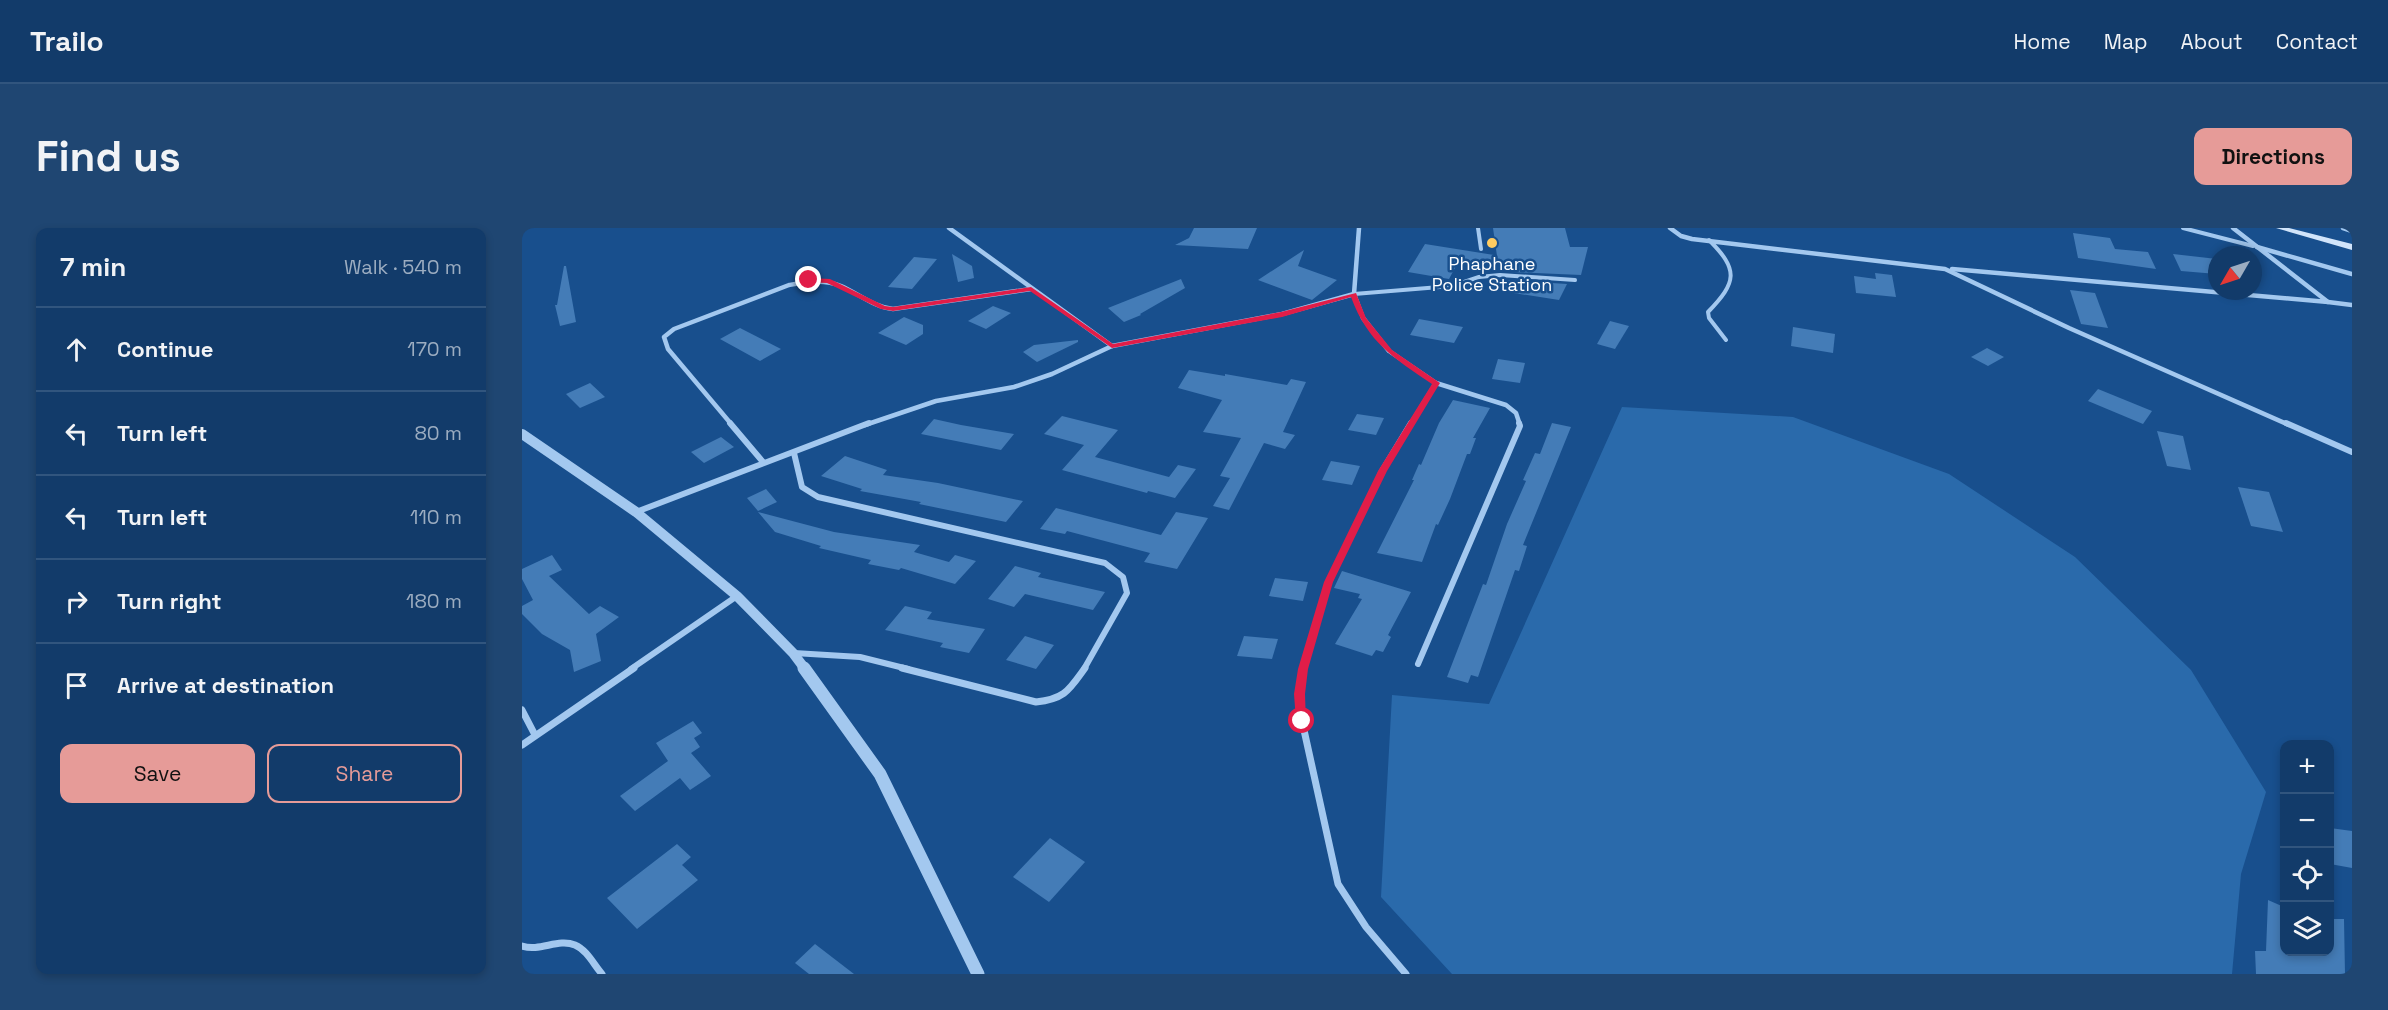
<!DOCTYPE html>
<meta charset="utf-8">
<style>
body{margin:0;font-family:"Space Grotesk",sans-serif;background:#1f4672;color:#f1f3f6}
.controls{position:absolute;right:18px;bottom:18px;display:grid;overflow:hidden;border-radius:12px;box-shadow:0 3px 9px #0003}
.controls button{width:54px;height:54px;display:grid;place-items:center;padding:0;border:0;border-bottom:2px solid #31557e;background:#123b6a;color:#f1f3f6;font:30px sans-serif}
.compass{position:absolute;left:1686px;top:18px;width:54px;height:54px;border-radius:50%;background:#123b6a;box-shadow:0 3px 9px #0003;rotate:231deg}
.stop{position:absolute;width:18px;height:18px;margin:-14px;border:4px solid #e11d48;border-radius:50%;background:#fff}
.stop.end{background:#e11d48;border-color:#fff;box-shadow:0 2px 6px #0008}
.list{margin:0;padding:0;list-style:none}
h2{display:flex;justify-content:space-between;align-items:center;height:78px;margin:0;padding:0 24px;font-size:26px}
h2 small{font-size:20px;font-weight:400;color:#9cadc1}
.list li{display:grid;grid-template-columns:39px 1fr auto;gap:18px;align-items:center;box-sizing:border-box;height:84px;padding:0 24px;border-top:2px solid #31557e}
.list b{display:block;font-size:22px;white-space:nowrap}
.list em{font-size:20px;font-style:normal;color:#9cadc1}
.actions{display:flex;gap:12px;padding:18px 24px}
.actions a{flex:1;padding:14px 0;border:2px solid #e69b98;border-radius:12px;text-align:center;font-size:21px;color:#e69b98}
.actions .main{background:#e69b98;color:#111}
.icon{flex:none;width:33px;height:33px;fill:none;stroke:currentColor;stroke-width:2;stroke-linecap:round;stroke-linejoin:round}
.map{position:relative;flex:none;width:1830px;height:746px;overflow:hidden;border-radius:12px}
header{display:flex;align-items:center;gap:36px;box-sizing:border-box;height:84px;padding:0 30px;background:#123b6a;border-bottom:2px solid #31557e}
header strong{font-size:28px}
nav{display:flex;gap:33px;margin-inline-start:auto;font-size:21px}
.intro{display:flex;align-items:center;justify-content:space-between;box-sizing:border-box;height:144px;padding:0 36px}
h1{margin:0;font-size:42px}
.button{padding:15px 27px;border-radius:12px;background:#e69b98;color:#111;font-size:21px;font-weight:700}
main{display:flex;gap:36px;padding:0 36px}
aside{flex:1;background:#123b6a;border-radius:12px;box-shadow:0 3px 9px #0003}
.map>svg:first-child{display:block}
.green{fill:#2a6aab}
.building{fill:#447cb7}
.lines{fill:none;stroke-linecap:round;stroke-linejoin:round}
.service{stroke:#a3c8ef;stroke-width:4}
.minor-far2{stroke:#a3c8ef;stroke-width:4.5}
.minor-far1{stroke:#a3c8ef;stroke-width:6}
.minor{stroke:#a3c8ef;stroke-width:7}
.tertiary-far1{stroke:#a3c8ef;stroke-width:10}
.tertiary{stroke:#a3c8ef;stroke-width:13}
.secondary{fill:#d1e4fa;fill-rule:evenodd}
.route{fill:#e11d48}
.poi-dot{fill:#ffcc61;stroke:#184f8d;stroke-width:2}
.labels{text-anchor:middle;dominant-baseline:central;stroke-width:5;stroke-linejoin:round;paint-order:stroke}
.far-poi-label{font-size:18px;fill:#fff;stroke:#184f8d}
</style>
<header>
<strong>Trailo</strong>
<nav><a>Home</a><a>Map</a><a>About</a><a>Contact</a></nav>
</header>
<div class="intro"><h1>Find us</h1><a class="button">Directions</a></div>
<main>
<aside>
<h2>7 min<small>Walk · 540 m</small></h2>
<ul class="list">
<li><svg class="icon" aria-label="ahead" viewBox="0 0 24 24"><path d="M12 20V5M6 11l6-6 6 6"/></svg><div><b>Continue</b></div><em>170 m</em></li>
<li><svg class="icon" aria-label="left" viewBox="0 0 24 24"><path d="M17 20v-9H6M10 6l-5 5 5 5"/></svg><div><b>Turn left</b></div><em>80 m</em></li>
<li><svg class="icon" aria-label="left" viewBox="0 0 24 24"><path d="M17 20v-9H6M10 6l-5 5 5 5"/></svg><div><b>Turn left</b></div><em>110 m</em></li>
<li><svg class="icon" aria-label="right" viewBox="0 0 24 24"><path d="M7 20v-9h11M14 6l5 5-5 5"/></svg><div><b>Turn right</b></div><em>180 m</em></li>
<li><svg class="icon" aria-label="arrive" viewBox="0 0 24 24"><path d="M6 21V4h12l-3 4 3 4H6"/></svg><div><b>Arrive at destination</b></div></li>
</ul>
<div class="actions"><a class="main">Save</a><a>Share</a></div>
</aside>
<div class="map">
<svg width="1830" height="746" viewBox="0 0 1830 746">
<rect width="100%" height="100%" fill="#184f8d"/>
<path class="green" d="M1100,179L1271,189L1427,246L1553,329L1669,442L1744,564L1719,646L1710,746H930L859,669L870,467L967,476Z"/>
<g class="building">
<path d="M672,0H735L726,21L653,17L667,10Z"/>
<path d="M971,0H1043L1048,19H1066L1059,47L989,44L994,35H976Z"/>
<path d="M1551,5L1588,10L1593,21L1626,24L1634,41L1556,30Z"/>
<path d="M903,16L972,27L971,35L935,36L927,51L886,44Z"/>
<path d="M782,22L776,38L815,52L790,72L736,52Z"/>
<path d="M430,26L450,38L452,50L436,54Z"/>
<path d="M1651,26L1695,31V46L1659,43Z"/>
<path d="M392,29L415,31L390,61L366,59Z"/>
<path d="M42,38H44L54,94L38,98L33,77H35Z"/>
<path d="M1353,45L1370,47L1374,69L1334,65L1332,48L1354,51Z"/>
<path d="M659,51L663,60L618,86L619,87L602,94L586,80Z"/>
<path d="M985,52L1045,56L1037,72L979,63Z"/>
<path d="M1548,62L1573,65L1586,100L1559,96Z"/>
<path d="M471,78L489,85L464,101L446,93Z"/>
<path d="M382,89L401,97V106L384,117L356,105Z"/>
<path d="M897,91L941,99L932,115L888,107Z"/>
<path d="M1088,93L1107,98L1093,121L1075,116Z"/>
<path d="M1271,99L1313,106L1311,125L1269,118Z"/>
<path d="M218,100L259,121L238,133L198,111Z"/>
<path d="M556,112V114L515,134L501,124L512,117Z"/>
<path d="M1465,120L1482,129L1466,138L1449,129Z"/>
<path d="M976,131L1003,135L998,155L970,151Z"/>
<path d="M667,142L703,148V146L765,157L769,151L784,154L761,204L773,207L763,221L742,215L707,282L691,278L708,250L698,248L719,210L681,204L700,172L656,160Z"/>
<path d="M68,155L83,169L58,180L44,166Z"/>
<path d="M1576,161L1630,183L1621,196L1566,173Z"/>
<path d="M931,172L968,180L951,210H954L948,226H945L928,271L916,297L914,296L900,334L855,325L892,252H890L897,236L899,237L917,195Z"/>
<path d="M835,186L862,190L854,207L826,202Z"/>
<path d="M540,188L596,202L573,229L647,249L656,237L674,241L653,270L626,263L625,265L540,242L562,217L522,206Z"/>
<path d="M412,191L439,197L492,206L479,222L399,206Z"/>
<path d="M1030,195L1049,199L1001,317L1005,318L997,343L993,342L956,449L949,447L946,455L925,449L961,356L964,357L985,296L1004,253L1001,252L1013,225L1018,226Z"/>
<path d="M1635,203L1661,208L1669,242L1645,238Z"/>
<path d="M199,209L212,219L182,235L169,224Z"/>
<path d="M323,228L365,242L361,247L416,255L501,273L484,294L397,276L399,274L338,263L340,261L299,248Z"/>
<path d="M809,233L838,238L830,257L800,252Z"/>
<path d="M1716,259L1747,264L1761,304L1729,298Z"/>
<path d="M244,261L255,274L236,283L225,270Z"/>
<path d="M534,280L639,307L654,284L686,290L655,341L622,334L628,325L545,303L543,306L518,301Z"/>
<path d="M236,284L312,304L398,317L392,324L427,334L433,327L454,333L433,356L379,340L377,342L346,336L349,332L297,320L299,318L253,304Z"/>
<path d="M30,327L40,342L27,348L67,386L78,378L97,389L74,406L79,433L52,444L48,422L20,406L0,386V378L11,372L0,351V341Z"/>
<path d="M493,338L519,345L516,349L583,364L571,382L503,366L492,379L466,371Z"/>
<path d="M820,343L889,364L866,407L869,409L861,424L854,422L850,428L813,416L840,371L836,370L838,366L812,360Z"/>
<path d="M753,350L786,354L781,373L747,368Z"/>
<path d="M383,378L410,384L405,391L463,401L447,425L418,419L421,415L363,402Z"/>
<path d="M503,408L532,417L514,441L484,432Z"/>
<path d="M722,408L756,411L750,431L715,428Z"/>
<path d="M171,493L180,505L172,510L178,519L169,525L189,548L168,562L158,550L113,583L98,568L146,533L134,515Z"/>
<path d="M1808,600L1830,603V640L1808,636Z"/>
<path d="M528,610L563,634L527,674L491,649Z"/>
<path d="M155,616L169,629L160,637L176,652L115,701L85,670Z"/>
<path d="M1746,672L1762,679V723H1808V691H1822L1823,746H1734L1733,723H1744Z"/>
<path d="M293,716L332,746H287L273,735Z"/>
</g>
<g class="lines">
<g class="service">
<path d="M956,0L959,21"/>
<path d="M1661,0L1731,18"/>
<path d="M1187,12C1217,42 1215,54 1186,84L1187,90L1204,112"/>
<path d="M832,66L930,58L957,49L978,47L1053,52"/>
</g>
<g class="minor-far2">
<path d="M427,0L590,118"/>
<path d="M837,0L832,66L841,90L867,123L914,155L984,177L994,185L998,197"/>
<path d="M1148,0L1159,8L1170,11L1423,41L1547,100L1767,197"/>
<path d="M1821,0L1830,3"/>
<path d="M1735,19L1830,46"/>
<path d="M1430,41L1806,74L1711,0"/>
<path d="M1806,74L1830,77"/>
<path d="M210,197L146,121L142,109L152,101L267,57C285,54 302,51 319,58C337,66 352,79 371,81L509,61"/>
<path d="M343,197L414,173L492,159L530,146L590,118L760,86L832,66"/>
<path d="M888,197L914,155"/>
</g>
<g class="minor-far1">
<path d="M208,195L241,234"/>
<path d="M1764,195L1830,224"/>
<path d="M272,225L280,259L296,269L583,335L601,349L605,365L562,441"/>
<path d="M114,284L347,195"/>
<path d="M272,425L338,429L386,441"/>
<path d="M896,436L998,198L997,195"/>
<path d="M109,441L215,368"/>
<path d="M781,441L807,354L860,243L889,195"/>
</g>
<g class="minor">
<path d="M380,440L514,474C543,471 547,462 563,440"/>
<path d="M781,440L778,466L780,493L816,656L844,699L884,746"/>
<path d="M0,482L13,507"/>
<path d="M0,517L112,440"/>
<path d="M0,718C18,724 36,710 53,717C65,722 72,737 80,746"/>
</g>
<path class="tertiary-far1" d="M0,206L114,284L215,368L271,425L283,441"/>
<path class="tertiary" d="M282,440L358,546L456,746"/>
<path class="secondary" d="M1754,0H1767L1830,16V22Z"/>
</g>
<path class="route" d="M287,50L308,51L363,78L371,79L509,59L591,116L759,84L834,65L844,90L870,122L918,155L865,243L811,354L786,441L783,466L784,496H776L774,493L772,466L776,441L802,354L856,243L910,156C872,130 846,115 829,69L760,89L590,120L508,63L371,83L359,81L305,55L284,54Z"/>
<circle class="poi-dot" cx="970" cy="15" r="6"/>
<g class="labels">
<g class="far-poi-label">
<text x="970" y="35">Phaphane<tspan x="970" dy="21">Police Station</tspan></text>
</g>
</g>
</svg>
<div class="controls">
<button>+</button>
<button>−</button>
<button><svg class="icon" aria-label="locate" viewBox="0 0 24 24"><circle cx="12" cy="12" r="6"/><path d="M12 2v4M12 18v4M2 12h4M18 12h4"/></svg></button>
<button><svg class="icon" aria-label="layers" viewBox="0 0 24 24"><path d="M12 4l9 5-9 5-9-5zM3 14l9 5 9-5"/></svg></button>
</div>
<svg class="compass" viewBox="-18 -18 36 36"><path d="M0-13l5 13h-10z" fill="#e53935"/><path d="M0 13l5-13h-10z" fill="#9cadc1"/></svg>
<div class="stop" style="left:780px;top:493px"></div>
<div class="stop end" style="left:287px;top:52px"></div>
</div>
</main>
